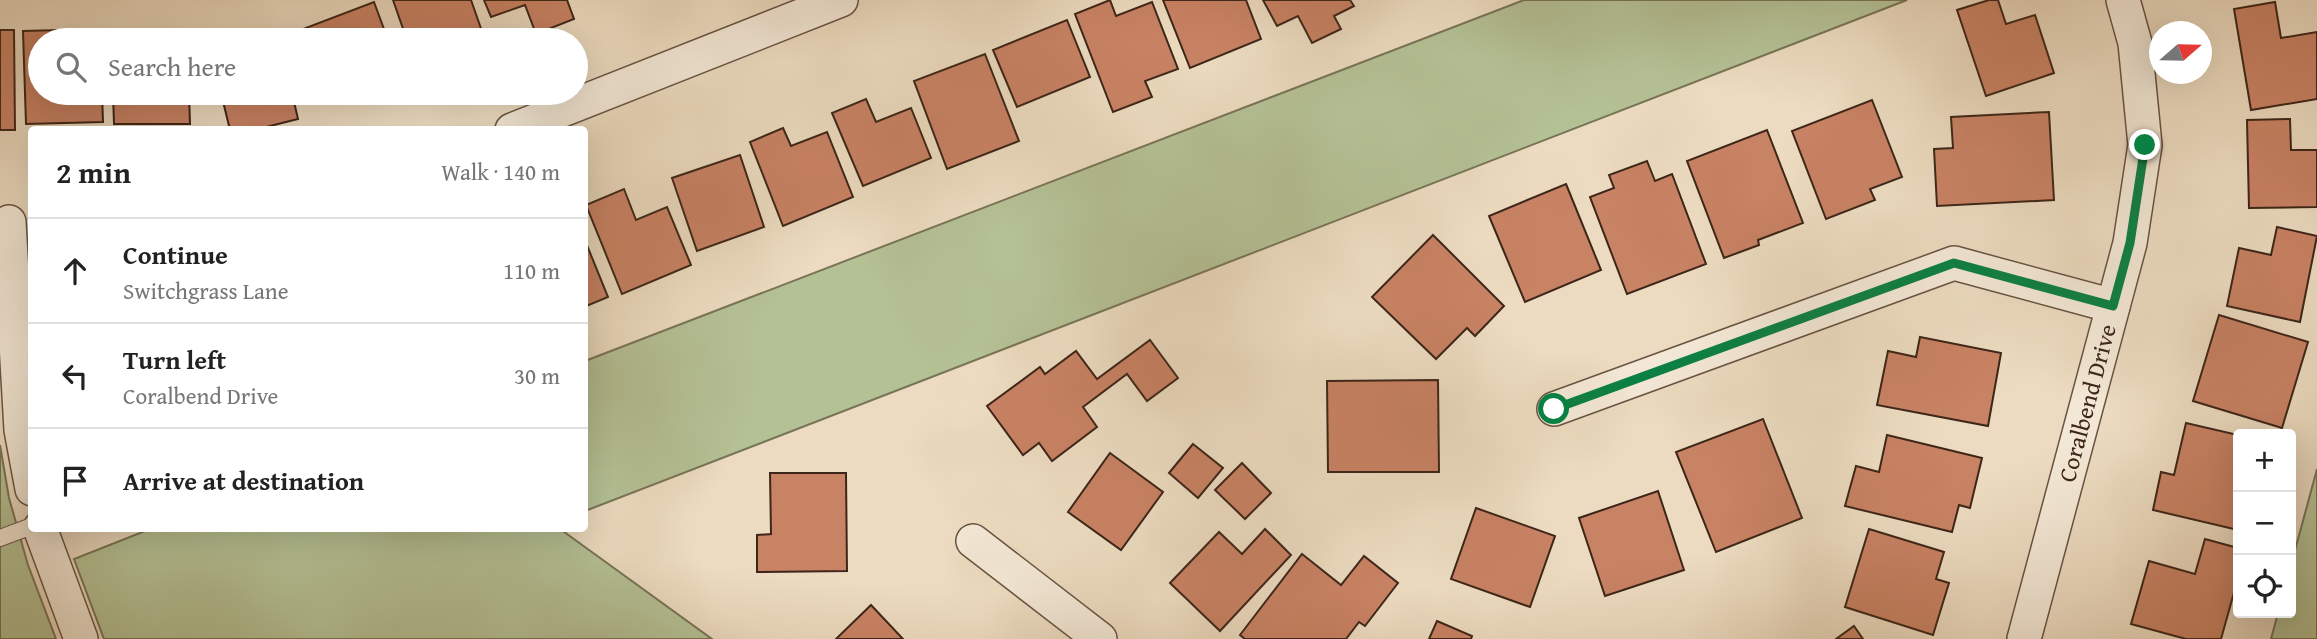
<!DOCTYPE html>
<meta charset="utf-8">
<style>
body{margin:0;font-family:"Gentium Book Plus",serif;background:#f6f6f6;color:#222}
.controls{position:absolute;right:21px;bottom:21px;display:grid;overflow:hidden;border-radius:7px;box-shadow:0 7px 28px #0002}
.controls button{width:63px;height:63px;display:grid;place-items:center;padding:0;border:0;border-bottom:2px solid #e0e0e0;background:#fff;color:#222;font:35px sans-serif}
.compass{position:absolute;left:2149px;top:21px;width:63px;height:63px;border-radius:50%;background:#fff;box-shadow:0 7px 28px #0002;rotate:70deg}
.stop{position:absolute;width:21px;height:21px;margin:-16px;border:5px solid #0b8043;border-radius:50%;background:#fff}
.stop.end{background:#0b8043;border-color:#fff;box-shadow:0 2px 7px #0008}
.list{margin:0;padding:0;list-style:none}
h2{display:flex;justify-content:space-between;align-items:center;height:91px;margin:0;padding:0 28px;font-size:30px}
h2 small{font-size:23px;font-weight:400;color:#767676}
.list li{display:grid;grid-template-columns:46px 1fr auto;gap:21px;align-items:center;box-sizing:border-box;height:105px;padding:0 28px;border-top:2px solid #e0e0e0}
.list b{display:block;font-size:26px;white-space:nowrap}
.list p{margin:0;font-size:23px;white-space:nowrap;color:#767676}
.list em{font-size:23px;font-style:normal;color:#767676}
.icon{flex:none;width:38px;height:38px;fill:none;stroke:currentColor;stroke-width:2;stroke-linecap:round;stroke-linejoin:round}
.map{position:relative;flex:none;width:2317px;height:639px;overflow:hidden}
.search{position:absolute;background:#fff;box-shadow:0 7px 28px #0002;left:28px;top:28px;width:560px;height:77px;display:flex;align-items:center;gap:18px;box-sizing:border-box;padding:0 24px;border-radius:38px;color:#767676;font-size:26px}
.panel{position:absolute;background:#fff;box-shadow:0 7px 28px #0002;left:28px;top:126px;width:560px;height:406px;border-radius:7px}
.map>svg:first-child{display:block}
.green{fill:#b4c195;stroke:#787457;stroke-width:2}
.building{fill:#c88264;stroke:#3d2619;stroke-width:2}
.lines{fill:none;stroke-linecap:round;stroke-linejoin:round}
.service-casing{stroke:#695343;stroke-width:18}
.minor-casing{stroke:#695343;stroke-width:36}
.service{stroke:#f3e8d6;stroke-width:16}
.minor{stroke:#f3e8d6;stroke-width:33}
.route{stroke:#0b8043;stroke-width:9}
.labels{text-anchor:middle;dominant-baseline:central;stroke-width:6;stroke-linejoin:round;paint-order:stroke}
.street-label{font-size:24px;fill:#3d2619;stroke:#f3e8d6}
</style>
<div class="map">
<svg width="2317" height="639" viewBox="0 0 2317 639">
<rect width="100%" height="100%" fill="#ecdbc0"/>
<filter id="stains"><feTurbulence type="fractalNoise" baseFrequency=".00286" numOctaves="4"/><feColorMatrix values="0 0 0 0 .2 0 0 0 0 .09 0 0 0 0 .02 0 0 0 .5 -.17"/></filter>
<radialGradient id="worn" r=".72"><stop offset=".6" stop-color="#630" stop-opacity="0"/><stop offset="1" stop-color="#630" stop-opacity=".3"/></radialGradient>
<g class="green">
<path d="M1524,0H1907L585,511V361Z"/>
<path d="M0,445L9,498L28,565L56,639H0Z"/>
<path d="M2317,469V639H2271L2278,613H2291V565Z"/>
<path d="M150,529H560L712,639H104L74,559Z"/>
</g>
<g class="building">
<path d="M393,0H471L485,40H407Z"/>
<path d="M484,0H567L574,19L536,34L525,5L491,17Z"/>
<path d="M1110,0L1116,16L1152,2L1178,69L1145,81L1152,97L1113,112L1075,14Z"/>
<path d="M1163,0H1246L1261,39L1190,68Z"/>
<path d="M1263,0H1350L1354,6L1334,16L1341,29L1312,43L1298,16L1277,26Z"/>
<path d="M1989,0H1998L2006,24L2035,15L2054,73L1986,96L1957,10Z"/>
<path d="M374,2L388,40H307L303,29Z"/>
<path d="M2275,2L2281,38L2317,32V99L2251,110L2234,9Z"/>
<path d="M1067,20L1090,77L1017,107L993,50Z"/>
<path d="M100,29V40H40V93H102L103,122L26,124L23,31Z"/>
<path d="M0,30H14L15,130H0Z"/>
<rect x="113" y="30" width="76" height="10"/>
<path d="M985,54L1019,141L947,169L914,81Z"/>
<path d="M113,93H189L190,124H114Z"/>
<path d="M221,93H292L298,119L254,130H230Z"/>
<path d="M866,99L876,122L911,108L931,158L863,186L832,113Z"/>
<path d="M1872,100L1902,177L1870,189L1875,200L1826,219L1792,131Z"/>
<path d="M2049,112L2054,200L1937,206L1934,149L1953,148L1951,117Z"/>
<path d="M2290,119L2291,150H2317V207L2249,208L2247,120Z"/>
<path d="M783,128L791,146L827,132L853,197L783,226L750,142Z"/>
<path d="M1767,130L1803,223L1758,240L1759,245L1724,258L1687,161Z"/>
<path d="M740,155L764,227L697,251L672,178Z"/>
<path d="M1647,161L1655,181L1672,174L1706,264L1627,294L1590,197L1614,188L1609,175Z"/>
<path d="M1566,184L1601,270L1525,302L1489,216Z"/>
<path d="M624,189L636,220L667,207L691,265L622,294L586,205Z"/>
<path d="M2277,227L2317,236L2300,322L2227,306L2239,248L2271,255Z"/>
<path d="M1433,235L1504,306L1475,336L1467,328L1436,359L1372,297Z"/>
<path d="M584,238L608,297L584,307Z"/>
<path d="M2219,315L2308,342L2282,428L2193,401Z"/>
<path d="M1920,337L2001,353L1988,426L1877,405L1888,351L1916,357Z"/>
<path d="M1150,340L1178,378L1147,401L1127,374L1083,407L1097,427L1052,461L1039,443L1023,455L987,406L1040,367L1045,374L1076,351L1097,379Z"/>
<path d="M1438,380L1439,472H1328L1327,381Z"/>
<path d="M1763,419L1802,518L1716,552L1676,452Z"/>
<path d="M2186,423L2238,435V530L2153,510L2161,472L2174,475Z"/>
<path d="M1887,435L1982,458L1970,508L1959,505L1952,532L1845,506L1856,466L1879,472Z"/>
<path d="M1193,444L1223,468L1198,498L1169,473Z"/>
<path d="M1110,453L1163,492L1121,550L1068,512Z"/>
<path d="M1242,463L1271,493L1245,519L1215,490Z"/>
<path d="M770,473H846L847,571L757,572V535L771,534Z"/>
<path d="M1658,491L1684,570L1605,596L1579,518Z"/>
<path d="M1476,508L1555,536L1530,607L1451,579Z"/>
<path d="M1265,529L1291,555L1220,631L1170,583L1219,532L1242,554Z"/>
<path d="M1869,529L1944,552L1936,579L1949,583L1933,635L1845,607Z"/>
<path d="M2205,539L2238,548V578L2221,639H2186L2131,624L2149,561L2195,574Z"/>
<path d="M1302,554L1341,585L1364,556L1398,583L1365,626L1359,622L1346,639H1245L1240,635Z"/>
<path d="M871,605L903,639H836Z"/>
<path d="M1437,621L1472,636L1471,639H1429Z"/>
<path d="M1854,626L1863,639H1836Z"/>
</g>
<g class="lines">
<g class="service-casing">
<path id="service" d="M0,538L32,526"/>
</g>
<g class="minor-casing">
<g id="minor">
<path d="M512,130L841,0"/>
<path d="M9,222L21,430L32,489"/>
<path d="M1554,409L1954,263L2113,306"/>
<path d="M40,528L81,639"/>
<path d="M973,541L1100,639"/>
<path d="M2024,639L2130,243L2145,145L2135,43L2123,0"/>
</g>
</g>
<use href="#service" class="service"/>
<use href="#minor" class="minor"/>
</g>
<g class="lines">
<path class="route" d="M1554,409L1954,263L2113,306L2130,243L2145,145"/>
</g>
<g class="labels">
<g class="street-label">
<text transform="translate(2087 403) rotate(-75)">Coralbend Drive</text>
</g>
</g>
<rect width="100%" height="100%" filter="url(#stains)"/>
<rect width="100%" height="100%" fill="url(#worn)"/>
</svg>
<div class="controls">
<button>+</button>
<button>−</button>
<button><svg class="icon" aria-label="locate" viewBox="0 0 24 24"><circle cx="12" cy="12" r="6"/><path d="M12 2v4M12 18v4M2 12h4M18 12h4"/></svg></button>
</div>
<svg class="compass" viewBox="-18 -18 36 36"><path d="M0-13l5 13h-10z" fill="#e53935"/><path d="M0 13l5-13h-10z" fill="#767676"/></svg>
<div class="stop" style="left:1554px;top:409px"></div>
<div class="stop end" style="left:2145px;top:145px"></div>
<div class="search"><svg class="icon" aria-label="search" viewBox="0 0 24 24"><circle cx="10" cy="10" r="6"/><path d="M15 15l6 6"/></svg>Search here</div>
<section class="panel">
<h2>2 min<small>Walk · 140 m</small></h2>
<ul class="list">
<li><svg class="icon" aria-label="ahead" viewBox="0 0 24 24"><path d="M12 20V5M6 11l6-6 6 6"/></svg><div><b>Continue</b><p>Switchgrass Lane</p></div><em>110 m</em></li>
<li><svg class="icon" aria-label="left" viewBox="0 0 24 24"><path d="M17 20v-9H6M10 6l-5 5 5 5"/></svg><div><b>Turn left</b><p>Coralbend Drive</p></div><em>30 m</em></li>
<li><svg class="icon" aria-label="arrive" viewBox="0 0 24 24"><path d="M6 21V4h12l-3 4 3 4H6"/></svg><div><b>Arrive at destination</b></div></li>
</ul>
</section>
</div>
